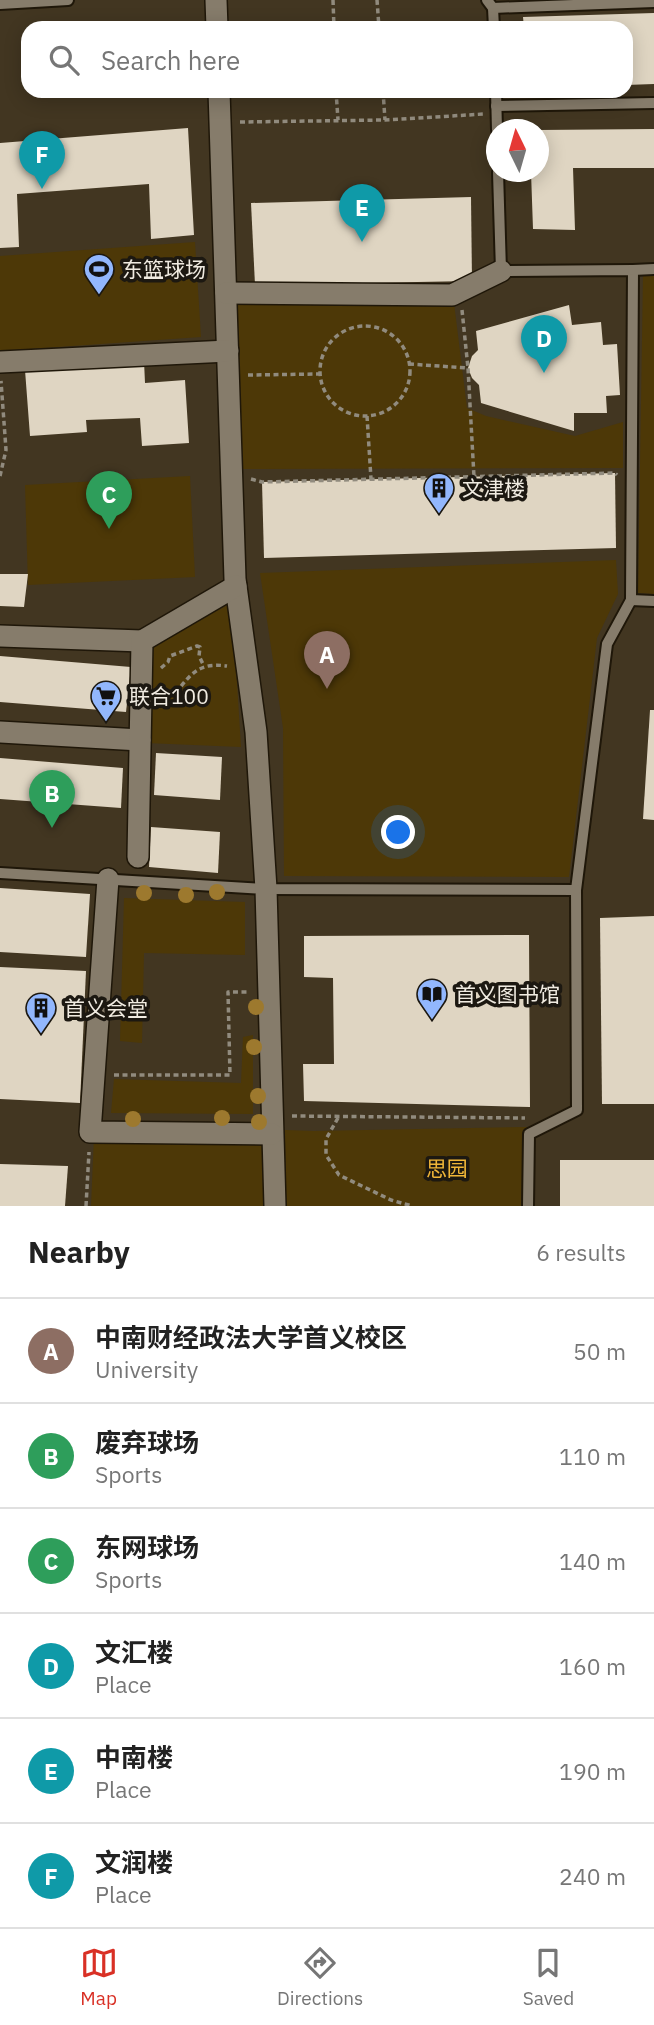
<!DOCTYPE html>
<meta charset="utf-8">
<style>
body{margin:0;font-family:"IBM Plex Sans","Noto Sans SC",sans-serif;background:#f2f2f2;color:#222}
.compass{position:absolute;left:486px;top:119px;width:63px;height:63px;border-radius:50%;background:#fff;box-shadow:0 4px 18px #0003;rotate:355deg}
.you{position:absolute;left:399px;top:833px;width:24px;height:24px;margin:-18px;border:5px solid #fff;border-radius:50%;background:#1a73e8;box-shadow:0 0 0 10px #1a73e833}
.badge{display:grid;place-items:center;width:46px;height:46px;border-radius:50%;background:#d93025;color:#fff;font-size:23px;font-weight:700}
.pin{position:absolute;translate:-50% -58px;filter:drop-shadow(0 2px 4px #0008)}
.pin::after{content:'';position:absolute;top:37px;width:24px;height:21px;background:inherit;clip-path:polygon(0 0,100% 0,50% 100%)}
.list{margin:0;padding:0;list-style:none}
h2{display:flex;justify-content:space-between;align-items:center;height:91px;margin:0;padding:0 28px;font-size:30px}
h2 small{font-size:23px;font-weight:400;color:#767676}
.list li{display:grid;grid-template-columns:46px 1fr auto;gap:21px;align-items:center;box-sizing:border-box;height:105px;padding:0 28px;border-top:2px solid #e0e0e0}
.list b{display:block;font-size:26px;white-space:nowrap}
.list p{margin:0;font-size:23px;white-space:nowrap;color:#767676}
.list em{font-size:23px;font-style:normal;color:#767676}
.icon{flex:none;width:38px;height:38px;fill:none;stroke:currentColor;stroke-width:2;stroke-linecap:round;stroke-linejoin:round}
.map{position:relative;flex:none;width:654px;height:1206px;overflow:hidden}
.search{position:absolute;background:#fff;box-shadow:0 4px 18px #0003;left:21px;right:21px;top:21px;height:77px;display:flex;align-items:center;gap:18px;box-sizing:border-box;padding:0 24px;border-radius:21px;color:#767676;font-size:26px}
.sheet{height:721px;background:#fff}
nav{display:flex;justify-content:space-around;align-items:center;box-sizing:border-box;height:98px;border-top:2px solid #e0e0e0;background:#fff;font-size:19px;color:#767676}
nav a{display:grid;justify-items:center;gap:4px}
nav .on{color:#d93025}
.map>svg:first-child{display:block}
.built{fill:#423621;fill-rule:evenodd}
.green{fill:#4d3807}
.building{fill:#dfd5c2}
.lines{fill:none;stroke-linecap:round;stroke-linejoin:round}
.lane-casing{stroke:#1f1709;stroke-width:14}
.street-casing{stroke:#1f1709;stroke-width:24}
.path{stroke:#918b7e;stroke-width:3.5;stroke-dasharray:5 3.5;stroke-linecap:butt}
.lane{stroke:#867c6b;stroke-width:10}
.street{stroke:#867c6b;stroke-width:21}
.tree{fill:#9d792e}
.labels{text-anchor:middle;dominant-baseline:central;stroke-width:7;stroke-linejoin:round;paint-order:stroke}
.poi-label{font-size:21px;fill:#f0ebe1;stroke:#1c1811;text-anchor:start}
.park-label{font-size:21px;fill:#efb538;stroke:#1c1811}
</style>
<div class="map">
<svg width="654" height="1206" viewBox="0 0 654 1206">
<rect width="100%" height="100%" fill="#383021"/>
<path class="built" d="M0,0H654V1206H0ZM28,28H626V91H28ZM496,130H538V172H496Z"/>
<g class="green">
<path d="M195,242L201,337L0,351V256Z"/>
<path d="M643,276H654V594L638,593Z"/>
<path d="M231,297L454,303L467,408L486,416L575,436L623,422V468L236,469Z"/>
<path d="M190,476L195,577L28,585L25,485Z"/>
<path d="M616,560L618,594L597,638L569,877L284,876L283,728L260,573Z"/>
<path d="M232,603L241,747L146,743L150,655L156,644L178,630Z"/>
<path d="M124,898L245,902V955L144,953L142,1043L120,1041Z"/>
<path d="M253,1035V1114L111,1113L114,1079L241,1083L243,1037Z"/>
<path d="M527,1127V1206H286L285,1130L314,1131Z"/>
<path d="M94,1136L266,1139L267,1206H91Z"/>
</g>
<g class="building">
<path d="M654,13V84L626,85V28H524L523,17Z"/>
<path d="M188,128L194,235L151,239L149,184L17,194L19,247L0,248V143Z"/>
<path d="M654,129V168H573L575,230L533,229L531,172H538V130Z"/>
<path d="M471,197L472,281L255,285L251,203Z"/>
<path d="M569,305L572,325L601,322L603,345L617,344L620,395L606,396L607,413H574V431L481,403L479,385L472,378L468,368L472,356L478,350L476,331Z"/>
<path d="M144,361L145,383L185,380L189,443L142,446L140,418L86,420L87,432L30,436L25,370Z"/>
<path d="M615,473L616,548L264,558L262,482Z"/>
<path d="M0,574H28L24,607L0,606Z"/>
<path d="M0,656L131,667L126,712L0,702Z"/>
<path d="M650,710H654V820L643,819Z"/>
<path d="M156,753L222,757L220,800L154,795Z"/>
<path d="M0,758L123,768L121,808L0,799Z"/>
<path d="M151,827L220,832L218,873L149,867Z"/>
<path d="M0,888L90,894L86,957L0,952Z"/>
<path d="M654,916V1104H602L600,918Z"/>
<path d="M529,935L530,1107L304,1101L303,1064H334L333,978L304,977V936Z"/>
<path d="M0,967L86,971L80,1103L0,1099Z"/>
<rect x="560" y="1160" width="94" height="46"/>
<path d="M0,1164L68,1166L65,1206H0Z"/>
</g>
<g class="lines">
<g class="lane-casing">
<g id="lane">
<path d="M487,0L493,8L494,28"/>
<path d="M0,4L68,0"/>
<path d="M493,8L654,2"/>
<path d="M496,91L497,130"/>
<path d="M496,106L654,103"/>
<path d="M498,172L501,271L633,270L631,600L607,644L576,890L577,1110L529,1134L528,1206"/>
<path d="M633,270L654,269"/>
<path d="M631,600L654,601"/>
<path d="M0,873L266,889L576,890"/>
</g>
</g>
<g class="street-casing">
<g id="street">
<path d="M216,0L217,28"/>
<path d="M219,91L235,579L256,732L266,889L275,1206"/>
<path d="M226,293L452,295L501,271"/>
<path d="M0,362L228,351"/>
<path d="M0,636L142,641"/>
<path d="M0,732L140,740"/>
<path d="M138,857L142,641L236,586"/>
<path d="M108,879L90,1132L272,1134"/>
</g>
</g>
<g class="path">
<path d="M333,0L334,28"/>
<path d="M377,0L379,28"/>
<path d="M336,91L338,120"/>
<path d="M383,91L385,120"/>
<path d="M240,122L385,120L484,114"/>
<path d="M462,310L468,368"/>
<circle cx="365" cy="371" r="45"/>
<path d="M409,364L468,368L474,477"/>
<path d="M248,375L320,374"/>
<path d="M367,416L371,479"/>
<path d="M0,476L6,450L1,381"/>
<path d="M251,479L262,482L615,473L617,475"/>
<path d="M161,668L168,662L170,656L197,646L200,647L199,656L204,666"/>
<path d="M160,693L174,695C191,674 198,662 227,666"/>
<path d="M114,1075H230L228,992H248"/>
<path d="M292,1116L525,1118"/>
<path d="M338,1118L326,1139V1155L339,1175L391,1200L412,1206"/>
<path d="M86,1206L89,1152"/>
</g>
<use href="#lane" class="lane"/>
<use href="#street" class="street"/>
</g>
<g class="tree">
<circle cx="217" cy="892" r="8"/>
<circle cx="144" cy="893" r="8"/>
<circle cx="186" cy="895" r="8"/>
<circle cx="256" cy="1007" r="8"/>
<circle cx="254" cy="1047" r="8"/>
<circle cx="258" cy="1096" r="8"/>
<circle cx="222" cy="1118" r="8"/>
<circle cx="133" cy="1119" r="8"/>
<circle cx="259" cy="1122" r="8"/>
</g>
<defs>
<g id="stadium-pin" transform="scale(1.575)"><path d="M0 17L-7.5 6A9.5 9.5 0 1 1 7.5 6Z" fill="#92b7fd" stroke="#1c1811"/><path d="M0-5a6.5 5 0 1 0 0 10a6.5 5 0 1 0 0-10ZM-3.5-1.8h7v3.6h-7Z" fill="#111"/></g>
<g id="building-pin" transform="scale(1.575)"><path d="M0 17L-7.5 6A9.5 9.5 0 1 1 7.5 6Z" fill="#92b7fd" stroke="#1c1811"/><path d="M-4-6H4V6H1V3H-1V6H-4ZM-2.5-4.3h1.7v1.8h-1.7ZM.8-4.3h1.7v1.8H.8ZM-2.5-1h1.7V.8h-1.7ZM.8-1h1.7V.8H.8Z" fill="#111"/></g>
<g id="supermarket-pin" transform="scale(1.575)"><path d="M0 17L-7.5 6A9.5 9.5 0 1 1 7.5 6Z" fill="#92b7fd" stroke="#1c1811"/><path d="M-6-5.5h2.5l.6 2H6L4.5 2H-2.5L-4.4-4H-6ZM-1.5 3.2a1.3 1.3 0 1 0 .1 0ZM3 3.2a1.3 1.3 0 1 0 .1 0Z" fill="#111"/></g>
<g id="library-pin" transform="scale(1.575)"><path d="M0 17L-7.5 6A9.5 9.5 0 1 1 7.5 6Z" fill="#92b7fd" stroke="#1c1811"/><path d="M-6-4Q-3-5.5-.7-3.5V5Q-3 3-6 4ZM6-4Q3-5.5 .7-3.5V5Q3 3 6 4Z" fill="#111"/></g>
</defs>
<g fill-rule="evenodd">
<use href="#stadium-pin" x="99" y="269"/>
<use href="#building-pin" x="439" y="488"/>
<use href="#supermarket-pin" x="106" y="696"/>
<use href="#library-pin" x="432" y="994"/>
<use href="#building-pin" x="41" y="1008"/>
</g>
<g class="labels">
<g class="poi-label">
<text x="122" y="269">东篮球场</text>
<text x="462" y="488">文津楼</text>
<text x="129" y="696">联合100</text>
<text x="455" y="994">首义图书馆</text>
<text x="64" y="1008">首义会堂</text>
</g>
<g class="park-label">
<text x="447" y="1168">思园</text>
</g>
</g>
</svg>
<svg class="compass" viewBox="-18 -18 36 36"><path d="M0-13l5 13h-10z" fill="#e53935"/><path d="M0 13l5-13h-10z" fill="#767676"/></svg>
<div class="you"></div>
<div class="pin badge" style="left:327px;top:689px;background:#8d6e63">A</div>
<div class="pin badge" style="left:52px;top:828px;background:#2e9e5b">B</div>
<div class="pin badge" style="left:109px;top:529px;background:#2e9e5b">C</div>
<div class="pin badge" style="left:544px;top:373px;background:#0f9aa8">D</div>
<div class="pin badge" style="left:362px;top:242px;background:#0f9aa8">E</div>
<div class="pin badge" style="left:42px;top:189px;background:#0f9aa8">F</div>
<div class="search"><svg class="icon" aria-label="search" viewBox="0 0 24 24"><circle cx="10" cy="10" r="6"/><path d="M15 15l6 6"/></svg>Search here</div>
</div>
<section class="sheet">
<h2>Nearby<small>6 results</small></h2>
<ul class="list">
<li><span class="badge" style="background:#8d6e63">A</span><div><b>中南财经政法大学首义校区</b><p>University</p></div><em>50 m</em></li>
<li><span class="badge" style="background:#2e9e5b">B</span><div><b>废弃球场</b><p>Sports</p></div><em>110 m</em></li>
<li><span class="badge" style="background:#2e9e5b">C</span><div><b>东网球场</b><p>Sports</p></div><em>140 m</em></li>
<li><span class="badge" style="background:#0f9aa8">D</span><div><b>文汇楼</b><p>Place</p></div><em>160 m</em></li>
<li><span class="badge" style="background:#0f9aa8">E</span><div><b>中南楼</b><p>Place</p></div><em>190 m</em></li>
<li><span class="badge" style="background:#0f9aa8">F</span><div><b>文润楼</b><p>Place</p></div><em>240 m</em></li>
</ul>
</section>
<nav>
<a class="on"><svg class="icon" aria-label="map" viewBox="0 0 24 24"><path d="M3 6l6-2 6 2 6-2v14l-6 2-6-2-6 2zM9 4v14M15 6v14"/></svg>Map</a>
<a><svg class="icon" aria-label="directions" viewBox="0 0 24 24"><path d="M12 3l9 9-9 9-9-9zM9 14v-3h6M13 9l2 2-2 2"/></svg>Directions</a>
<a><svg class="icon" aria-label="saved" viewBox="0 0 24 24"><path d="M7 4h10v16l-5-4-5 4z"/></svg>Saved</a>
</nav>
